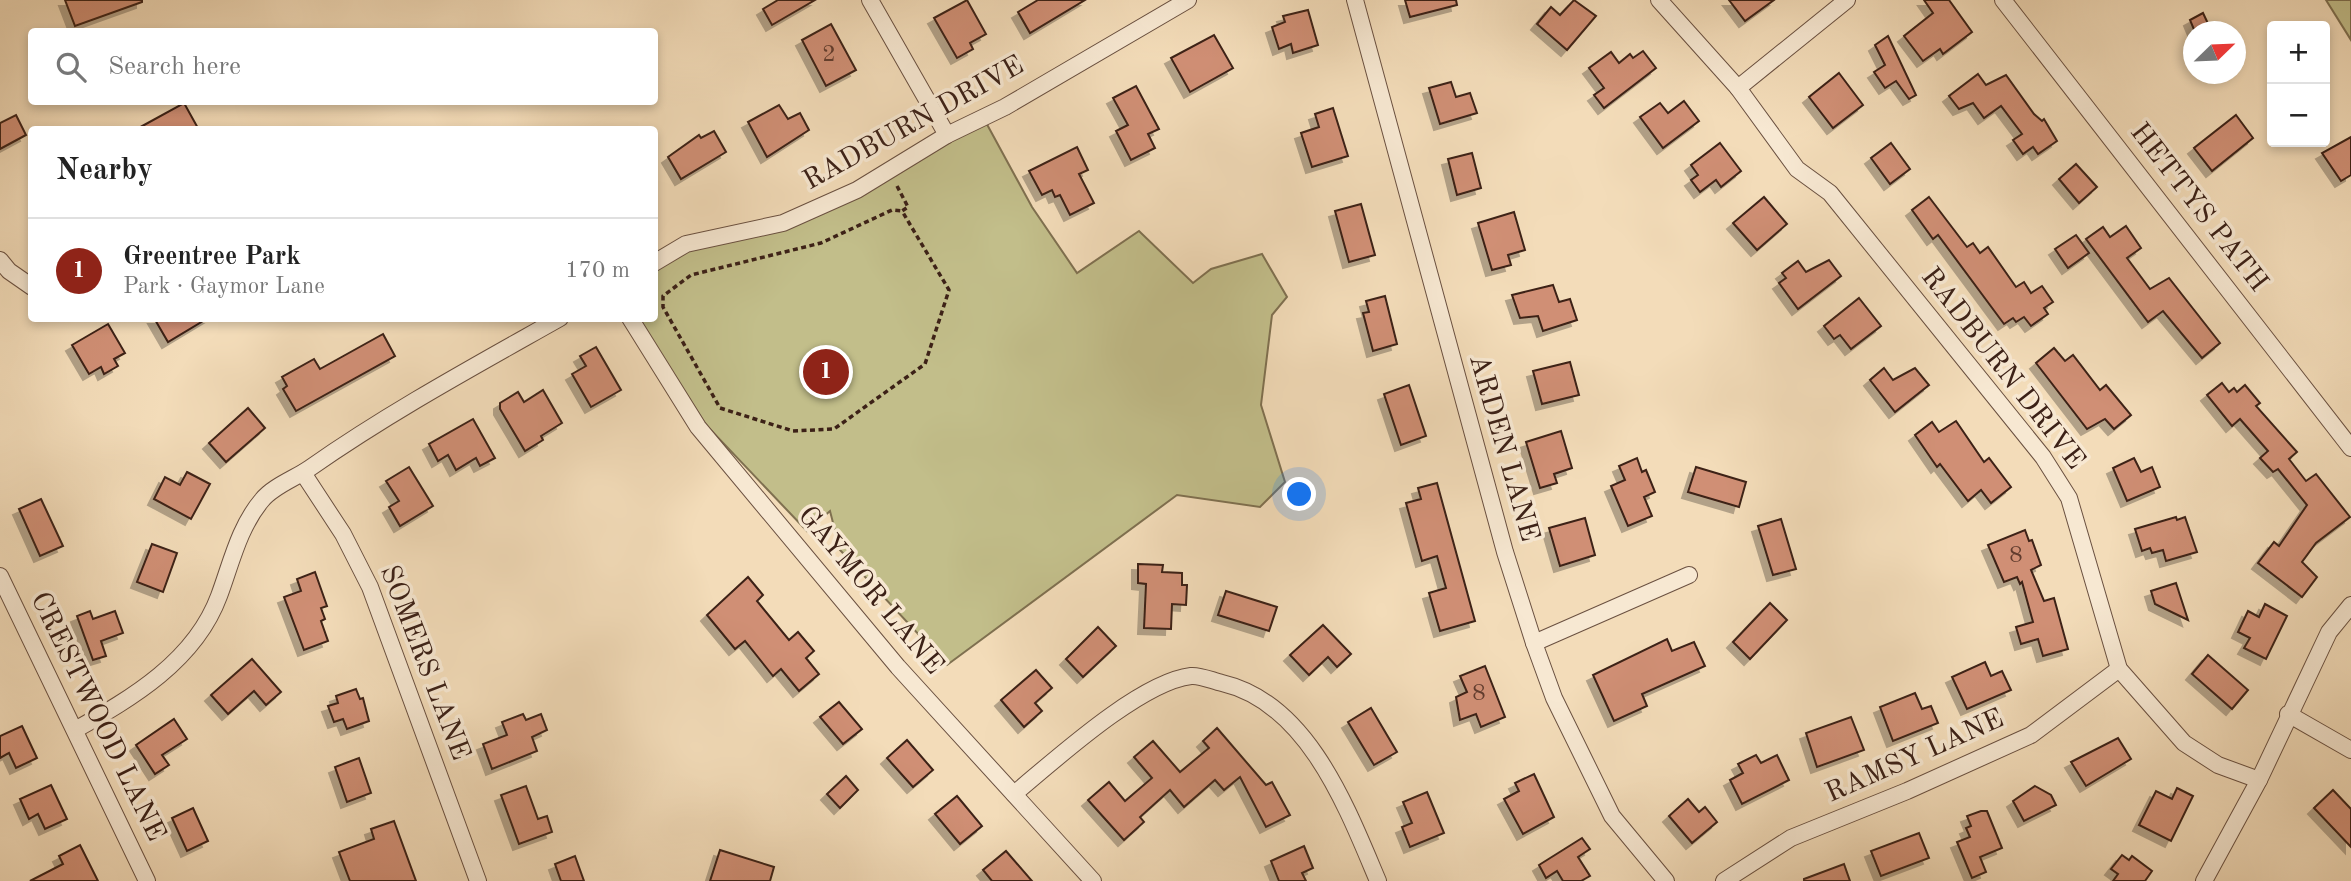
<!DOCTYPE html>
<meta charset="utf-8">
<style>
body{margin:0;font-family:"Old Standard TT",serif;background:#f6f6f6;color:#222}
.controls{position:absolute;right:21px;top:21px;display:grid;overflow:hidden;border-radius:7px;box-shadow:0 4px 10px #0003}
.controls button{width:63px;height:63px;display:grid;place-items:center;padding:0;border:0;border-bottom:2px solid #e0e0e0;background:#fff;color:#222;font:35px sans-serif}
.compass{position:absolute;left:2183px;top:21px;width:63px;height:63px;border-radius:50%;background:#fff;box-shadow:0 4px 10px #0003;rotate:67deg}
.you{position:absolute;left:1300px;top:495px;width:24px;height:24px;margin:-18px;border:5px solid #fff;border-radius:50%;background:#1a73e8;box-shadow:0 0 0 10px #1a73e833}
.badge{display:grid;place-items:center;width:46px;height:46px;border-radius:50%;background:#8f2418;color:#fff;font-size:23px;font-weight:700}
.pin{position:absolute;translate:-50% -50%;border:4px solid #fff;box-shadow:0 2px 7px #0006}
.list{margin:0;padding:0;list-style:none}
h2{display:flex;justify-content:space-between;align-items:center;height:91px;margin:0;padding:0 28px;font-size:30px}
h2 small{font-size:23px;font-weight:400;color:#767676}
.list li{display:grid;grid-template-columns:46px 1fr auto;gap:21px;align-items:center;box-sizing:border-box;height:105px;padding:0 28px;border-top:2px solid #e0e0e0}
.list b{display:block;font-size:26px;white-space:nowrap}
.list p{margin:0;font-size:23px;white-space:nowrap;color:#767676}
.list em{font-size:23px;font-style:normal;color:#767676}
.icon{flex:none;width:38px;height:38px;fill:none;stroke:currentColor;stroke-width:2;stroke-linecap:round;stroke-linejoin:round}
.map{position:relative;flex:none;width:2351px;height:881px;overflow:hidden}
.search{position:absolute;background:#fff;box-shadow:0 4px 10px #0003;left:28px;top:28px;width:630px;height:77px;display:flex;align-items:center;gap:18px;box-sizing:border-box;padding:0 24px;border-radius:7px;color:#767676;font-size:26px}
.panel{position:absolute;background:#fff;box-shadow:0 4px 10px #0003;left:28px;top:126px;width:630px;height:196px;border-radius:7px}
.map>svg:first-child{display:block}
.green{fill:#c2be8a;stroke:#7f7050;stroke-width:2}
.building{fill:#d08f74;stroke:#3c2117;stroke-width:2;filter:url(#shadow)}
.lines{fill:none;stroke-linecap:round;stroke-linejoin:round}
.minor-casing{stroke:#6a5040;stroke-width:18}
.path{stroke:#3c2117;stroke-width:3.5;stroke-dasharray:5 3.5;stroke-linecap:butt}
.minor{stroke:#f7e8d2;stroke-width:16}
.labels{text-anchor:middle;dominant-baseline:central;stroke-width:7;stroke-linejoin:round;paint-order:stroke}
.number-label{font-size:24px;fill:#613c2e}
.street-label{font-size:28px;fill:#3c2117;stroke:#f7e8d2}
</style>
<div class="map">
<svg width="2351" height="881" viewBox="0 0 2351 881">
<defs>
<filter id="shadow"><feDropShadow dx="-6" dy="6" stdDeviation="0" flood-color="#0004"/></filter>
</defs>
<rect width="100%" height="100%" fill="#f3dcb9"/>
<filter id="stains"><feTurbulence type="fractalNoise" baseFrequency=".00286" numOctaves="4"/><feColorMatrix values="0 0 0 0 .2 0 0 0 0 .09 0 0 0 0 .02 0 0 0 .5 -.17"/></filter>
<radialGradient id="worn" r=".72"><stop offset=".6" stop-color="#630" stop-opacity="0"/><stop offset="1" stop-color="#630" stop-opacity=".3"/></radialGradient>
<g class="green">
<path d="M2326,0H2351V40Z"/>
<path d="M983,117L1032,207L1077,273L1139,231L1193,283L1211,269L1262,254L1287,297L1272,315L1261,405L1285,482L1260,507L1177,495L947,665L840,550L830,511L807,531L706,425L638,319L654,318L655,267L686,244L783,223Z"/>
</g>
<g class="building">
<path d="M65,0H142V2L75,26Z"/>
<path d="M778,0H815L772,25L763,9Z"/>
<path d="M967,0L986,34L970,43L973,49L957,58L934,18Z"/>
<path d="M1038,0H1085L1030,33L1018,12Z"/>
<path d="M1405,0H1456L1457,5L1410,17Z"/>
<path d="M1574,0L1596,16L1567,50L1537,24L1551,7L1560,15Z"/>
<path d="M1729,0H1774L1745,21Z"/>
<path d="M1924,0H1949L1972,32L1943,54L1940,49L1923,61L1904,36L1933,13Z"/>
<path d="M1308,10L1318,45L1293,53L1291,44L1279,49L1272,27L1285,22L1283,16Z"/>
<path d="M2203,13L2212,32H2195L2190,20Z"/>
<path d="M831,24L856,70L826,86L802,40Z"/>
<path d="M1214,35L1233,68L1190,92L1171,58Z"/>
<path d="M1888,36L1916,95L1909,99L1896,81L1885,88L1874,72L1885,65L1875,45Z"/>
<path d="M1643,51L1656,68L1604,108L1594,95L1604,88L1589,68L1611,52L1619,63L1630,54L1633,58Z"/>
<path d="M1839,73L1863,105L1833,128L1809,97Z"/>
<path d="M1978,74L1986,85L2006,75L2034,114L2042,121L2044,119L2057,141L2038,154L2033,147L2023,154L2013,140L2022,134L2001,106L1984,118L1973,103L1959,109L1949,96Z"/>
<path d="M1451,82L1456,97L1470,93L1477,113L1440,124L1429,88Z"/>
<path d="M1136,86L1159,129L1148,134L1155,148L1131,160L1116,131L1128,125L1113,98Z"/>
<path d="M1684,101L1699,121L1663,148L1640,117L1660,103L1668,113Z"/>
<path d="M184,103L199,130H135Z"/>
<path d="M779,105L788,119L800,113L809,130L767,157L748,122Z"/>
<path d="M1333,108L1348,156L1312,167L1301,133L1319,127L1315,114Z"/>
<path d="M16,115L26,135L0,149V123Z"/>
<path d="M2236,115L2253,138L2212,171L2194,148Z"/>
<path d="M714,131L726,152L681,179L668,157L699,135L701,138Z"/>
<path d="M2351,137V175L2341,181L2322,153Z"/>
<path d="M1720,143L1741,171L1721,187L1716,180L1700,192L1691,180L1698,175L1691,165Z"/>
<path d="M1891,143L1910,169L1890,184L1871,158Z"/>
<path d="M1077,147L1088,170L1079,174L1094,203L1070,215L1060,195L1055,197L1052,190L1042,195L1029,171Z"/>
<path d="M1472,153L1481,188L1457,195L1448,159Z"/>
<path d="M2076,164L2097,187L2079,203L2059,179Z"/>
<path d="M1764,197L1787,224L1757,250L1733,223Z"/>
<path d="M1929,197L1967,247L1973,243L1980,253L1988,247L2016,287L2024,282L2031,293L2042,286L2053,302L2044,308L2048,314L2031,326L2024,317L2016,322L2013,318L2004,324L1938,235L1933,239L1912,210Z"/>
<path d="M1361,204L1375,255L1349,262L1335,211Z"/>
<path d="M1514,212L1525,250L1508,255L1511,265L1492,270L1478,223Z"/>
<path d="M2126,226L2141,248L2127,258L2150,289L2169,278L2220,343L2202,358L2163,311L2148,322L2086,239L2103,227L2110,237Z"/>
<path d="M2076,235L2089,253L2068,268L2055,249Z"/>
<path d="M1829,260L1841,276L1798,309L1779,283L1786,278L1782,273L1798,261L1806,272Z"/>
<path d="M1553,285L1559,302L1570,299L1577,320L1543,331L1538,316L1520,318L1512,295Z"/>
<path d="M1385,296L1397,344L1373,351L1363,313L1369,312L1366,301Z"/>
<path d="M1859,298L1881,326L1851,349L1840,335L1834,339L1824,326Z"/>
<path d="M154,318H208L168,342Z"/>
<path d="M108,324L125,353L114,359L118,366L104,374L101,367L89,374L72,345Z"/>
<path d="M383,334L395,356L296,411L283,389L287,386L282,377L314,359L320,369Z"/>
<path d="M596,347L621,390L591,407L572,374L586,366L580,356Z"/>
<path d="M2054,348L2065,361L2073,355L2100,390L2106,385L2131,415L2114,429L2105,419L2087,429L2036,363Z"/>
<path d="M1570,362L1579,395L1542,404L1533,371Z"/>
<path d="M1884,368L1893,380L1915,368L1929,385L1895,412L1870,380Z"/>
<path d="M2222,383L2229,392L2234,388L2237,392L2245,385L2260,403L2256,406L2297,452L2289,459L2306,481L2316,474L2350,517L2316,543L2302,562L2317,577L2302,597L2258,563L2274,542L2279,546L2307,505L2278,469L2273,472L2260,458L2268,451L2240,419L2232,426L2207,395Z"/>
<path d="M1409,385L1426,436L1401,445L1384,394Z"/>
<path d="M543,390L562,423L541,436L543,440L525,451L500,409V403L518,392L524,402Z"/>
<path d="M248,408L265,428L226,462L209,443Z"/>
<path d="M473,419L495,458L480,466L476,458L456,470L448,455L438,461L429,444Z"/>
<path d="M1956,421L1984,462L1989,458L2011,487L1991,503L1981,490L1968,501L1940,464L1937,467L1915,435L1932,422L1939,432Z"/>
<path d="M1561,431L1572,468L1554,474L1557,483L1540,488L1526,442Z"/>
<path d="M1637,458L1642,472L1646,470L1655,492L1644,497L1652,516L1628,526L1611,486L1625,480L1619,466Z"/>
<path d="M2134,458L2141,472L2152,467L2160,487L2127,501L2113,468Z"/>
<path d="M409,467L433,506L400,526L389,507L399,501L386,481Z"/>
<path d="M1696,467L1746,482L1739,507L1688,492Z"/>
<path d="M187,472L210,484L191,519L154,499L165,477L180,485Z"/>
<path d="M1437,483L1475,621L1440,631L1429,593L1446,588L1437,556L1422,561L1406,503L1421,499L1418,488Z"/>
<path d="M41,499L63,546L40,556L19,509Z"/>
<path d="M2176,517L2177,520L2185,517L2197,552L2166,561L2163,550L2152,553L2150,548L2142,551L2135,529Z"/>
<path d="M1585,518L1595,555L1560,566L1549,528Z"/>
<path d="M1781,519L1796,569L1773,575L1758,526Z"/>
<path d="M2025,530L2029,541L2032,540L2041,565L2031,570L2044,601L2054,598L2068,649L2043,656L2038,639L2021,644L2016,627L2033,622L2022,582L2020,584L2017,577L2004,582L1988,545Z"/>
<path d="M152,544L177,553L163,592L137,582Z"/>
<path d="M1138,564L1163,565L1162,572L1182,573V585H1187L1186,605L1172,604L1171,629L1144,628L1146,584L1138,583Z"/>
<path d="M315,572L327,606L321,608L325,619L321,621L328,641L304,650L284,597L301,591L297,579Z"/>
<path d="M748,577L763,595L757,601L789,640L798,632L814,651L806,658L819,674L799,691L781,669L773,676L745,641L735,649L707,615Z"/>
<path d="M2176,583L2188,620L2155,604L2151,591Z"/>
<path d="M1226,591L1277,607L1269,631L1218,615Z"/>
<path d="M1770,603L1787,620L1750,659L1733,642Z"/>
<path d="M2265,604L2287,616L2266,659L2244,648L2250,638L2238,632L2248,611L2259,617Z"/>
<path d="M90,611L93,619L115,611L123,633L101,641L106,656L93,660L77,616Z"/>
<path d="M1323,625L1351,654L1337,667L1328,657L1309,675L1290,655Z"/>
<path d="M1098,627L1116,646L1083,677L1066,659Z"/>
<path d="M1667,639L1672,651L1694,642L1705,666L1642,694L1647,706L1614,721L1593,675Z"/>
<path d="M2208,655L2248,690L2232,709L2192,674Z"/>
<path d="M252,659L281,692L266,705L254,691L228,714L211,695Z"/>
<path d="M1985,662L1991,676L2002,671L2011,690L1967,709L1952,677Z"/>
<path d="M1485,666L1505,717L1481,727L1476,714L1460,720L1456,697L1467,692L1460,676Z"/>
<path d="M1036,670L1052,688L1035,703L1042,711L1024,727L1001,700Z"/>
<path d="M356,689L360,699L363,698L369,721L347,729L343,719L334,722L328,706L338,703L336,696Z"/>
<path d="M1915,693L1922,709L1931,706L1938,723L1893,741L1880,707Z"/>
<path d="M839,702L862,729L843,744L820,717Z"/>
<path d="M1371,708L1397,752L1374,765L1348,722Z"/>
<path d="M523,714L526,720L541,714L547,730L532,737L537,751L492,769L483,744L507,735L502,722Z"/>
<path d="M1851,717L1864,750L1817,767L1806,733Z"/>
<path d="M174,719L187,739L162,755L169,765L155,774L136,745Z"/>
<path d="M22,726L37,758L16,768L9,753L0,758V736Z"/>
<path d="M1217,728L1266,785L1272,782L1290,815L1266,827L1240,777L1224,790L1215,780L1184,807L1170,790L1140,817L1144,822L1124,840L1088,800L1109,782L1125,801L1152,778L1134,757L1153,741L1180,772L1209,748L1203,741Z"/>
<path d="M2118,738L2131,759L2086,786L2071,762Z"/>
<path d="M907,740L933,770L913,787L887,758Z"/>
<path d="M1756,755L1761,763L1777,755L1789,780L1742,804L1730,780L1743,773L1738,764Z"/>
<path d="M359,758L371,793L347,802L335,767Z"/>
<path d="M1534,774L1554,817L1523,834L1504,799L1519,791L1515,783Z"/>
<path d="M846,776L858,790L840,808L827,794Z"/>
<path d="M51,785L67,819L45,829L38,814L29,819L20,799Z"/>
<path d="M526,786L538,819L547,816L552,832L519,844L501,795Z"/>
<path d="M2035,786L2051,795L2056,805L2024,821L2013,801Z"/>
<path d="M2177,788L2193,796L2171,841L2139,825L2156,791L2172,799Z"/>
<path d="M2333,790L2351,809V847L2314,808Z"/>
<path d="M1427,792L1444,833L1410,847L1402,827L1412,823L1403,802Z"/>
<path d="M957,796L982,826L960,844L935,814Z"/>
<path d="M1688,799L1699,812L1705,807L1717,822L1692,843L1669,816Z"/>
<path d="M193,808L208,841L187,851L172,818Z"/>
<path d="M1981,811H1987L2002,848L1980,857L1986,872L1972,878L1957,842L1970,837L1966,828L1971,826L1967,816Z"/>
<path d="M394,821L416,881H350L339,852L374,839L371,829Z"/>
<path d="M1919,833L1929,858L1881,876L1871,851Z"/>
<path d="M1582,838L1590,849L1578,857L1590,876L1581,881H1563L1557,871L1546,878L1539,865Z"/>
<path d="M80,845L98,881H30L63,864L59,856Z"/>
<path d="M1304,846L1313,868L1302,873L1306,881H1279L1271,861Z"/>
<path d="M720,850L774,867L770,881H710Z"/>
<path d="M1006,851L1032,881H992L983,870Z"/>
<path d="M2122,855L2129,860L2132,856L2152,871L2145,881H2113L2118,874L2111,869Z"/>
<path d="M575,856L584,881H561L555,864Z"/>
<path d="M1844,864L1850,881H1804V879Z"/>
</g>
<g class="lines">
<g class="minor-casing">
<g id="minor">
<path d="M870,0L947,135"/>
<path d="M1355,0L1505,552L1534,643L1554,698L1612,816L1666,881"/>
<path d="M1659,0L1738,88L1797,169L1830,193L2043,457L2069,498L2119,669L2184,743L2218,765L2259,780"/>
<path d="M2003,0L2351,448"/>
<path d="M1738,88L1847,0"/>
<path d="M0,260L9,271L32,287"/>
<path d="M654,263L686,244L783,223L857,190L947,135L1005,107L1188,0"/>
<path d="M630,318L698,427L898,667L1093,881"/>
<path d="M303,473L343,534L370,587L478,881"/>
<path d="M0,576L147,881"/>
<path d="M1534,643L1689,575"/>
<path d="M2288,714L2351,750"/>
<path d="M75,730C132,698 195,661 219,596C231,564 239,527 262,500C273,486 296,478 310,468C390,412 475,366 560,318"/>
<path d="M1014,794C1055,760 1140,682 1191,676C1200,675 1213,681 1222,683C1308,703 1347,808 1378,881"/>
<path d="M1724,881L1791,838L1907,791L2031,735L2119,669"/>
<path d="M2204,881L2259,780L2329,632L2351,605"/>
</g>
</g>
<path class="path" d="M897,186L908,207L902,211L949,290L925,364L834,429L793,431L720,408L663,307V296L691,275L821,243L892,210L902,211"/>
<use href="#minor" class="minor"/>
</g>
<g class="labels">
<g class="number-label">
<text x="829" y="55">2</text>
<text x="2016" y="556">8</text>
<text x="1479" y="694">8</text>
</g>
<g class="street-label">
<text transform="translate(914 124) rotate(-29)">RADBURN DRIVE</text>
<text transform="translate(2198 208) rotate(52)">HETTYS PATH</text>
<text transform="translate(2002 369) rotate(52)">RADBURN DRIVE</text>
<text transform="translate(1503 448) rotate(74)">ARDEN LANE</text>
<text transform="translate(870 591) rotate(50)">GAYMOR LANE</text>
<text transform="translate(424 663) rotate(69)">SOMERS LANE</text>
<text transform="translate(97 717) rotate(64)">CRESTWOOD LANE</text>
<text transform="translate(1915 757) rotate(-24)">RAMSY LANE</text>
</g>
</g>
<rect width="100%" height="100%" filter="url(#stains)"/>
<rect width="100%" height="100%" fill="url(#worn)"/>
</svg>
<div class="controls">
<button>+</button>
<button>−</button>
</div>
<svg class="compass" viewBox="-18 -18 36 36"><path d="M0-13l5 13h-10z" fill="#e53935"/><path d="M0 13l5-13h-10z" fill="#767676"/></svg>
<div class="you"></div>
<div class="pin badge" style="left:826px;top:372px">1</div>
<div class="search"><svg class="icon" aria-label="search" viewBox="0 0 24 24"><circle cx="10" cy="10" r="6"/><path d="M15 15l6 6"/></svg>Search here</div>
<section class="panel">
<h2>Nearby<small></small></h2>
<ul class="list">
<li><span class="badge">1</span><div><b>Greentree Park</b><p>Park · Gaymor Lane</p></div><em>170 m</em></li>
</ul>
</section>
</div>
